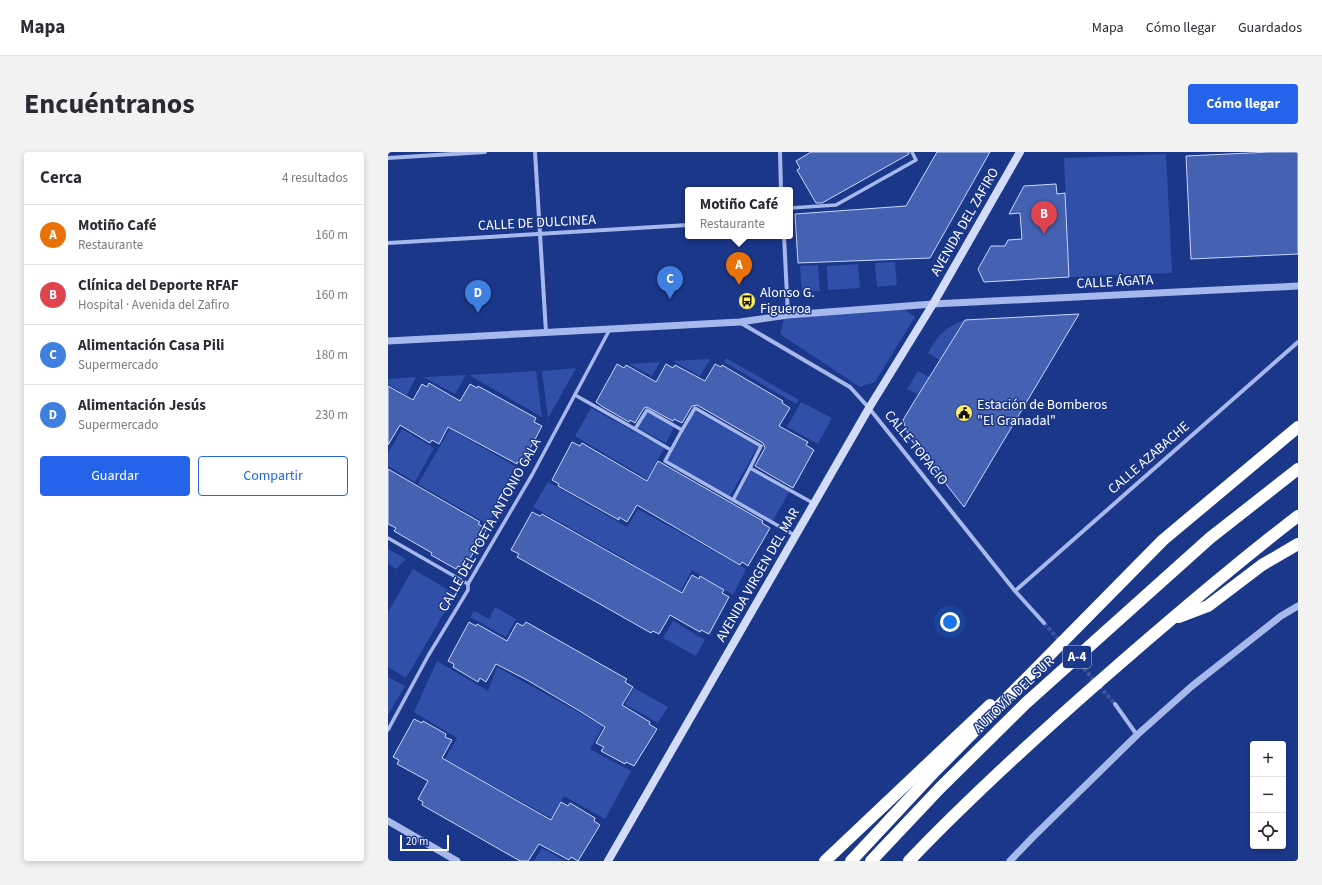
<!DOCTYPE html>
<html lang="es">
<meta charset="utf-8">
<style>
body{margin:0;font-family:"Source Sans 3",sans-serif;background:#f2f2f3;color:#2b2b33}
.controls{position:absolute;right:12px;bottom:12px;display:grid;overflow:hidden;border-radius:4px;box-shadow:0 2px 6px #0003}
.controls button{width:36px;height:36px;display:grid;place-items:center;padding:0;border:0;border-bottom:1px solid #e1e1e2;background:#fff;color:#2b2b33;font:20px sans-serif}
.scale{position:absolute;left:12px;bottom:10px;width:49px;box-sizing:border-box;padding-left:4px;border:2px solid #fff;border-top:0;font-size:11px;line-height:14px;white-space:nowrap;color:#fff;-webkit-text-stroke:3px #1b378a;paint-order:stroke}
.you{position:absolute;left:562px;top:470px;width:14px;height:14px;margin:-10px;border:3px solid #fff;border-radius:50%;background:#1a73e8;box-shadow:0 0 0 6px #1a73e833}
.badge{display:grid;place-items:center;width:26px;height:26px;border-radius:50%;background:#2563eb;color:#fff;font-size:13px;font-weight:700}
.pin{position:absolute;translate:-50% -33px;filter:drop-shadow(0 1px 2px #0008)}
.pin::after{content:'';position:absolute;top:21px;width:14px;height:12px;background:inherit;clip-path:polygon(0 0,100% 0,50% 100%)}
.popup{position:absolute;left:297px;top:35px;width:108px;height:52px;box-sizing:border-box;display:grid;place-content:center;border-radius:4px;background:#fff;filter:drop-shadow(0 1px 3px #0005);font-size:13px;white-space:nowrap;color:#7c7c81}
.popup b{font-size:15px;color:#2b2b33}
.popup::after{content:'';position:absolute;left:50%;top:100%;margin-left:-8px;border:8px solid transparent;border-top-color:#fff}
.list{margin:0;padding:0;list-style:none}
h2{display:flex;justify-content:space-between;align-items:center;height:52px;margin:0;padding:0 16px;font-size:17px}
h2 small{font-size:13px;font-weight:400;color:#7c7c81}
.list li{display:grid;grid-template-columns:26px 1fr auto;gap:12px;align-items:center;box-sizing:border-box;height:60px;padding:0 16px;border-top:1px solid #e1e1e2}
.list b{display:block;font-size:15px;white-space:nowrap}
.list p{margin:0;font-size:13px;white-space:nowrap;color:#7c7c81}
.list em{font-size:13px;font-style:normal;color:#7c7c81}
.actions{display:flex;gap:8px;padding:12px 16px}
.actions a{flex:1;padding:9px 0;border:1px solid #2563eb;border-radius:4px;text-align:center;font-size:14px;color:#2563eb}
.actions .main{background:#2563eb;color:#fff}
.icon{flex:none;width:22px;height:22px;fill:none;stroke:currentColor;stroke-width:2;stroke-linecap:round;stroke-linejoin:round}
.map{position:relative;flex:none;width:910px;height:709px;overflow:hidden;border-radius:4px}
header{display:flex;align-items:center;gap:24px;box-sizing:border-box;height:56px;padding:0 20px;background:#fff;border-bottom:1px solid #e1e1e2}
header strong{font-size:19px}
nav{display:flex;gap:22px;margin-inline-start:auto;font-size:14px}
.intro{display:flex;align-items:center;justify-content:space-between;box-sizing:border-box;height:96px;padding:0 24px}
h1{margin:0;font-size:28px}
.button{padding:10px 18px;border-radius:4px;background:#2563eb;color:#fff;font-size:14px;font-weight:700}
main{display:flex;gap:24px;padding:0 24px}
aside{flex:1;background:#fff;border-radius:4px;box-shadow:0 2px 6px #0003}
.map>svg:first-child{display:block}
.green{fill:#2f4fa8}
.building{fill:#4461b2;stroke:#cbd7f9}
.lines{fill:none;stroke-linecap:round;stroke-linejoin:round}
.minor-tunnel{stroke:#3d559c;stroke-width:4;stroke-dasharray:4 2;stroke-linecap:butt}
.pedestrian{stroke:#a6b8ec;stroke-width:3.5}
.minor{stroke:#a6b8ec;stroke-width:4}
.tertiary{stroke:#a6b8ec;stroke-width:7}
.secondary{stroke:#d2dcf9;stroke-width:8}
.motorway{stroke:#fff;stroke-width:12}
.labels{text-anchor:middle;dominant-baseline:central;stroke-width:3;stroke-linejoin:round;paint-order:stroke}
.shield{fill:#1b378a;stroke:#bbc3dc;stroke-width:1}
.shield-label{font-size:13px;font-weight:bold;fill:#fff}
.street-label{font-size:14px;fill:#fff;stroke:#1b378a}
.poi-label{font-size:14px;fill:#fff;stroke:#1b378a;text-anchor:start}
</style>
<header>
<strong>Mapa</strong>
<nav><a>Mapa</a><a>Cómo llegar</a><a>Guardados</a></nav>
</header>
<div class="intro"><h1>Encuéntranos</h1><a class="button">Cómo llegar</a></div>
<main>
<aside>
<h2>Cerca<small>4 resultados</small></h2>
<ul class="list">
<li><span class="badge" style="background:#e8710a">A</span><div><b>Motiño Café</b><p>Restaurante</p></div><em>160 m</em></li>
<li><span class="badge" style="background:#e0444e">B</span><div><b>Clínica del Deporte RFAF</b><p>Hospital · Avenida del Zafiro</p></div><em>160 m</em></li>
<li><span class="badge" style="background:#3f7fe0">C</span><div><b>Alimentación Casa Pili</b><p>Supermercado</p></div><em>180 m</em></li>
<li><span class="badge" style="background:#3f7fe0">D</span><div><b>Alimentación Jesús</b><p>Supermercado</p></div><em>230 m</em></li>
</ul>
<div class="actions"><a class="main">Guardar</a><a>Compartir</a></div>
</aside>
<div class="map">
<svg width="910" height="709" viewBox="0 0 910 709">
<rect width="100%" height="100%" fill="#1b378a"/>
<g class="green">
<path d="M778,2L784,121L681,125L676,6Z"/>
<path d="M507,110L509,133L489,135L487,111Z"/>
<path d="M470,112L472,136L440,138L439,114Z"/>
<path d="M430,113L432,139L414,140L412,114Z"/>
<path d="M514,156L527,165L487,230L472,235L392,182L396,167Z"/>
<path d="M577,168L552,208L540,201C550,183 557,175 577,168Z"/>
<path d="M338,206L411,248L408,252L336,210Z"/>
<path d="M322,207L312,224L285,209Z"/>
<path d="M272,210L264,224L241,212Z"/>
<path d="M188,216L160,266L154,219Z"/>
<path d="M148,219L154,265L81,223Z"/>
<path d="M530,219L541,225L531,243L519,237Z"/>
<path d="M78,223L67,242L35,225Z"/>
<path d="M28,225L19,243L0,232V227Z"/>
<path d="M413,250L444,266L430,292L399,275Z"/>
<path d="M203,256L276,296L259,327L187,284Z"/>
<path d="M307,259L370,294L342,344L279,309Z"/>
<path d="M259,260L286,275L278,291L250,276Z"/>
<path d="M14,277L46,296L27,330L0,314V301Z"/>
<path d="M62,277L132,317L100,372L30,332Z"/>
<path d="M363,319L401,340L385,369L347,348Z"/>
<path d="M160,330L239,375L250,357L358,417L345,443L304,418L292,440L225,400L145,355Z"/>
<path d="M0,397L18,407L8,417L0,412Z"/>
<path d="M25,417L67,442L18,526L0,515V460Z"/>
<path d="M107,455L128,467L118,485L82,465L86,459L101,467Z"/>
<path d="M285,469L317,488L308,504L275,486Z"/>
<path d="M49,509L100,539L109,515L215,574L202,597L243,619L217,667L176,644L163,666L57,607L69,586L26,560Z"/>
<path d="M0,525L17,534L0,563Z"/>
<path d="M246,536L280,555L270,571L237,552Z"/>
<path d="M154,696L177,709H146Z"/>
</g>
<g class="building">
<path d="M423,0H521V2L434,51H428L409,18L412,16L408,9Z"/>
<path d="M549,0H602L542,106L410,111L407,62L518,54Z"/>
<path d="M882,0H910V102L803,107L798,4Z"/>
<path d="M668,32L669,42L677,41L681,125L596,130L590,117L603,94H617L620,88L634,87L632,61L621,62L636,34Z"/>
<path d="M691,162L576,355L521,285L515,268L524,253L577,168Z"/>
<path d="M229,212L236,216L238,213L268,230L278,212L285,216L287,213L317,229L327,212L333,215L334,213L395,249L394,251L402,256L391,274L420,290L418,293L426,298L405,336L367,314L377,296L375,291L309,253L304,254L294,271L286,267L285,269L259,255L256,256L247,271L242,268L241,270L215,255L208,250Z"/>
<path d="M41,231L72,249L82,232L89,236L90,234L148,266L146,270L154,274L134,312L129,310V312L60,275L51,292L44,288L42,291L12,273L0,293V234L25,248L34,232L39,235Z"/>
<path d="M184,290L192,294L194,291L259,329L270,309L375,369L374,371L382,376L360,414L354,410L352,413L249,353L239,370L231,365V368L170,334L171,332L164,328Z"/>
<path d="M0,317L92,370L90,372L99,377L76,417L70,414L68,417L43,403L44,401L6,379L8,376L0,372Z"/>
<path d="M144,360L152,364L154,362L294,441L304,423L311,427L312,424L336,438L334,441L341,445L321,482L313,478L312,480L282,463L271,482L265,479L263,481L129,405L131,402L123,398Z"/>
<path d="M81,470L88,474L89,472L119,489L129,471L135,474L138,470L239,527L237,530L245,535L234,553L262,570L261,572L269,577L246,614L238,610L237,612L213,599L216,595L208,591L217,575L190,558L139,528L108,512L98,530L92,526L90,530L65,515L66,512L60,509Z"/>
<path d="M26,567L34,571L35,569L58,582L57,585L64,588L54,606L163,668L173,650L180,654L182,651L207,666L206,669L212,673L190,709L183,705L181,708L151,692L140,709H132L34,653L35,650L30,647L40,629L9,612L11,608L5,605Z"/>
</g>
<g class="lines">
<path class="minor-tunnel" d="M656,471L727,552"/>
<g class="pedestrian">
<path d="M402,56L448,53L528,8L524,0"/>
<path d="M187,243L247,277L259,258L294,278L307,256L373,294L362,316L425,351"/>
<path d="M247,277L283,298"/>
<path d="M294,278L277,309L408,384"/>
<path d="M345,348L362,316"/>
<path d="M0,386L80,432"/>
<path d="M0,578L40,504L80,438V432L144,323L222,177"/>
</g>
<g class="minor">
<path d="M147,0L158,180"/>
<path d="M392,0L393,38"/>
<path d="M0,6L97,0"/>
<path d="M396,84L400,163"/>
<path d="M0,91L300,73"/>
<path d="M353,171L462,235L481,256L627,439L656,471"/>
<path d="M627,439L910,190"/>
<path d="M727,552L749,583"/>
</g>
<g class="tertiary">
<path d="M0,189L352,170L400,163L545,152L910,134"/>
<path d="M0,669L69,709"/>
<path d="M622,709L645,685L749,583L804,534L893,464L910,454"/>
</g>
<path class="secondary" d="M220,709L481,256L545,152L632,0"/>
<g class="motorway">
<path d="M791,465L820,454L874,413L910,392"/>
<path d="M437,709L602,553"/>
<path d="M463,709L548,618L775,388L910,275"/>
<path d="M483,709L552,636L638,551L822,386L910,317"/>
<path d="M521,709C582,645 647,586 713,528C777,472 842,416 910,364"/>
</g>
</g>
<defs>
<g id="bus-disc" transform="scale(0.9)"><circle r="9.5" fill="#fdee63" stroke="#1b378a"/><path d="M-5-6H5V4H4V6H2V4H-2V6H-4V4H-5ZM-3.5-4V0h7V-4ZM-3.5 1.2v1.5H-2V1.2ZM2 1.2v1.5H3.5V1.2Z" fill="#111"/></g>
<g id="civic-disc" transform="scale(0.9)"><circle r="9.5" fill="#fdee63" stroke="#1b378a"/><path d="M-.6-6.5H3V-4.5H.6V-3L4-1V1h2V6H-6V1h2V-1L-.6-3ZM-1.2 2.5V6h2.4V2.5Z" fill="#111"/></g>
</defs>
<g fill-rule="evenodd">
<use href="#bus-disc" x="359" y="149"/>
<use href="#civic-disc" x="576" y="261"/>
</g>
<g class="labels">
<rect class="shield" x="675" y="494" width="28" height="22" rx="3"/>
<g class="shield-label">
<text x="689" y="505">A-4</text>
</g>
<g class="street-label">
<text transform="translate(577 70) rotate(-60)">AVENIDA DEL ZAFIRO</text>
<text transform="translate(149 71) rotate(-3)">CALLE DE DULCINEA</text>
<text transform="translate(727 130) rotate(-3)">CALLE ÁGATA</text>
<text transform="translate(528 296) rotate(51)">CALLE TOPACIO</text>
<text transform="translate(761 306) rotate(-41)">CALLE AZABACHE</text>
<text transform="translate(102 373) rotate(-61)">CALLE DEL POETA ANTONIO GALA</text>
<text transform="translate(370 423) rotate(-60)">AVENIDA VIRGEN DEL MAR</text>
<text transform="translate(626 543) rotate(-43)">AUTOVÍA DEL SUR</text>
</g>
<g class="poi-label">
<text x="372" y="141">Alonso G.<tspan x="372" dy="16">Figueroa</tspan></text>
<text x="589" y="253">Estación de Bomberos<tspan x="589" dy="16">"El Granadal"</tspan></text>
</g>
</g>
</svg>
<div class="controls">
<button>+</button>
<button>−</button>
<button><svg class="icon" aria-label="locate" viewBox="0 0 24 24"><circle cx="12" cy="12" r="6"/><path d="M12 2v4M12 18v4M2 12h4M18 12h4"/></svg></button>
</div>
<div class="scale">20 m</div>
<div class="you"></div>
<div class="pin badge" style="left:351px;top:133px;background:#e8710a">A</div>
<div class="popup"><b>Motiño Café</b>Restaurante</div>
<div class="pin badge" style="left:656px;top:82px;background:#e0444e">B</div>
<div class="pin badge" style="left:282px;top:147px;background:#3f7fe0">C</div>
<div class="pin badge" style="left:90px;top:161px;background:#3f7fe0">D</div>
</div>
</main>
